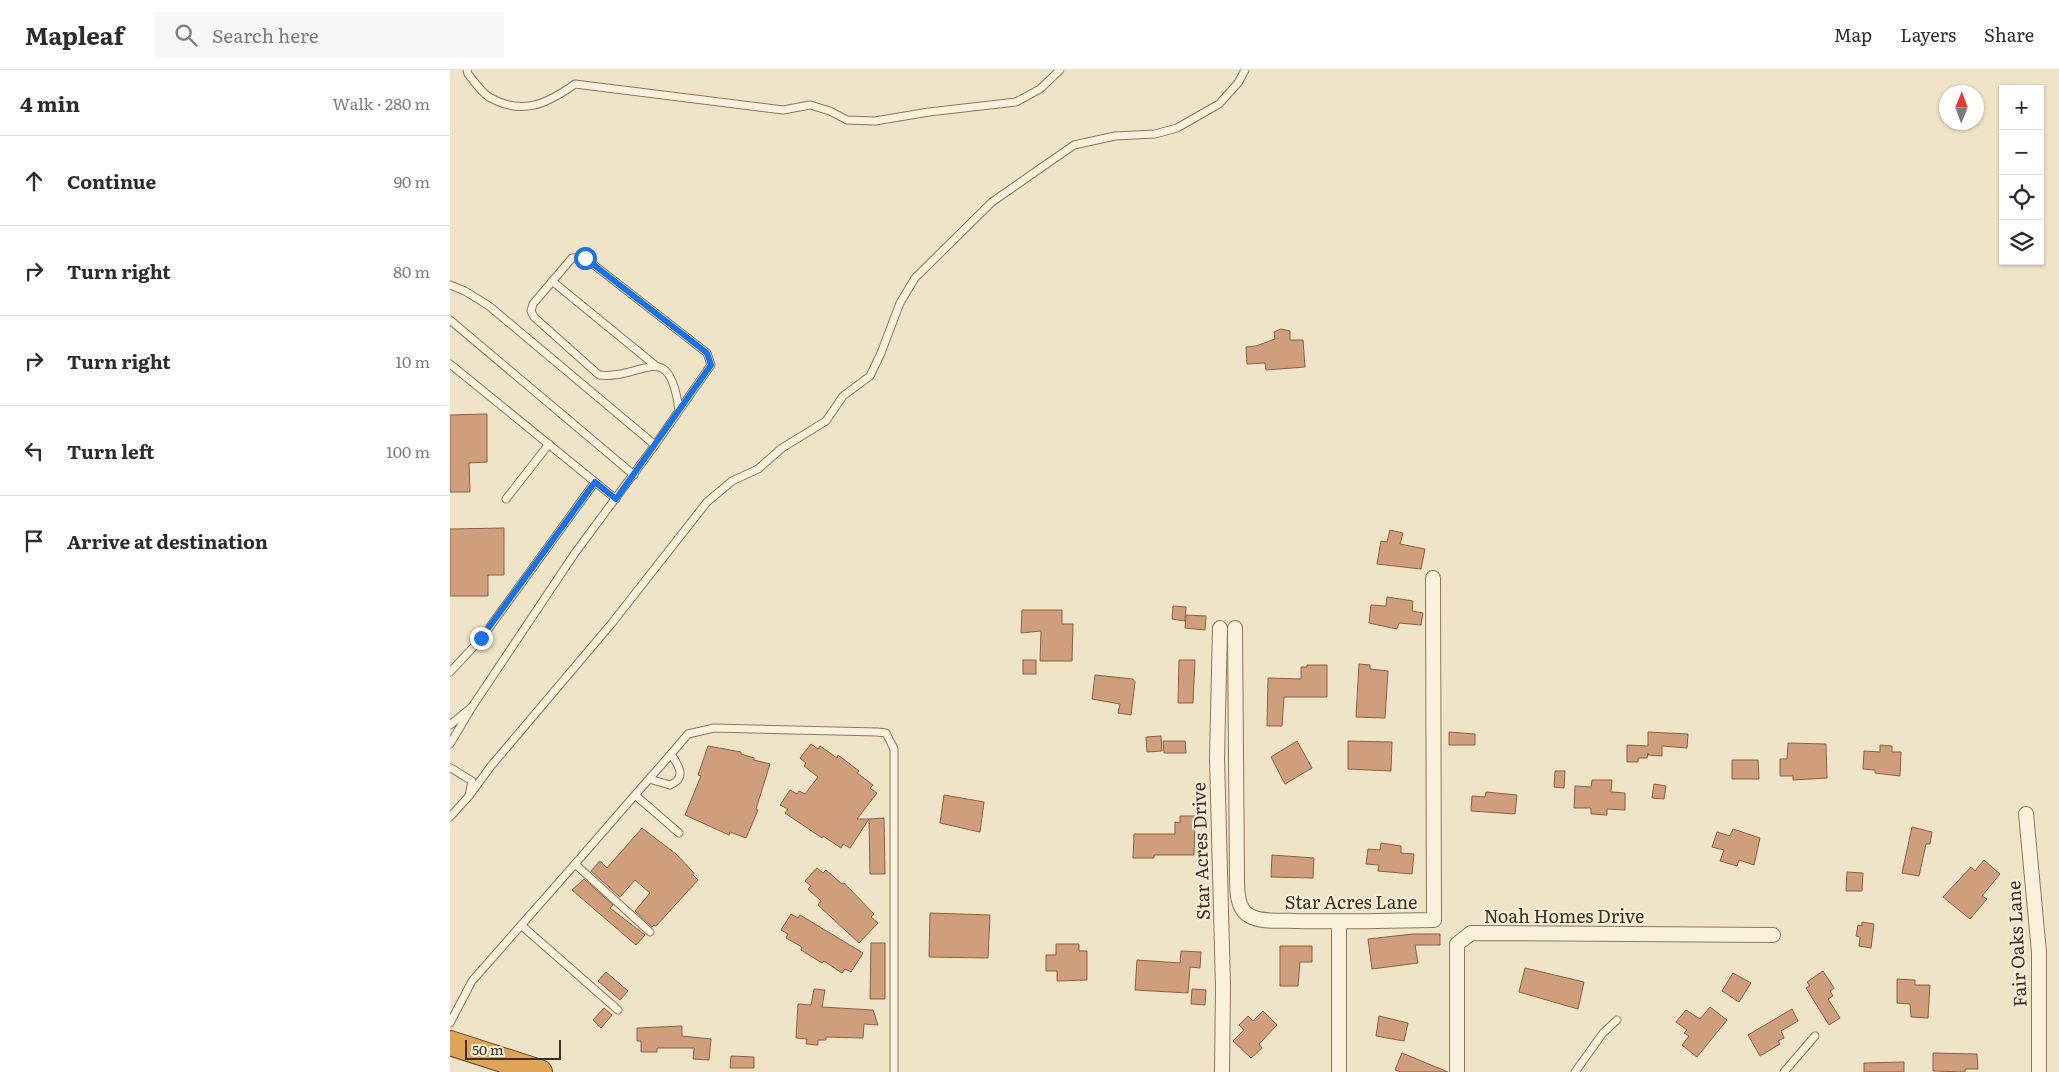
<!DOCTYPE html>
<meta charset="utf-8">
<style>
body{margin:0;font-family:Literata,serif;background:#f7f7f7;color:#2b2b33}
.controls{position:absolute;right:15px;top:15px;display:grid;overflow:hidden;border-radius:0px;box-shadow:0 1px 4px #0004}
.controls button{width:45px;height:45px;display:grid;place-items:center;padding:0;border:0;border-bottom:1px solid #e1e1e2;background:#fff;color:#2b2b33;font:25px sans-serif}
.compass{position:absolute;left:1489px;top:15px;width:45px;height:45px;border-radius:50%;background:#fff;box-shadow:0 1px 4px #0004;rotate:1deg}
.scale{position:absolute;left:15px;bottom:12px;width:96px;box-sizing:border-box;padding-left:5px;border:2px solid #3d2e20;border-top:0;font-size:14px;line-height:18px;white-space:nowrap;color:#3d2e20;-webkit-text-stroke:4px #f7eed8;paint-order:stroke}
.stop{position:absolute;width:15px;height:15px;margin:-11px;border:4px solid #1a73e8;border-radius:50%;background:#fff}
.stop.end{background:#1a73e8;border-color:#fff;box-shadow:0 1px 5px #0008}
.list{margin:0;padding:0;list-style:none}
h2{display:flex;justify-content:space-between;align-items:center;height:65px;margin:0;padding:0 20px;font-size:21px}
h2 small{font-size:16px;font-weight:400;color:#7c7c81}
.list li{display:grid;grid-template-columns:32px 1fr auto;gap:15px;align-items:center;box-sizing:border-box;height:90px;padding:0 20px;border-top:1px solid #e1e1e2}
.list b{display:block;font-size:19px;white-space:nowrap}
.list em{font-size:16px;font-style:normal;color:#7c7c81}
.icon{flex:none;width:28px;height:28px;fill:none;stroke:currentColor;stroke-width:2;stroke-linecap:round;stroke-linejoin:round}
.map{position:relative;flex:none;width:1609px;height:1002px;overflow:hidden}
header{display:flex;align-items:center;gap:30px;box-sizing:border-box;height:70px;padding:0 25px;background:#fff;border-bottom:1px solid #e1e1e2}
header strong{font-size:24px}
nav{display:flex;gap:28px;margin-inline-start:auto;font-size:18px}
.search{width:350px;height:45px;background:#f7f7f7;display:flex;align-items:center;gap:12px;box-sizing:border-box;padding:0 18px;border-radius:0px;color:#7c7c81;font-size:19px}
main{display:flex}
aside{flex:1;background:#fff}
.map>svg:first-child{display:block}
.building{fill:#cf9f7d;stroke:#8d5f41}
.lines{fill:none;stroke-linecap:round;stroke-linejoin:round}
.lane-casing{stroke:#8d765c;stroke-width:9}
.street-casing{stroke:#8d765c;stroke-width:16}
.highway-casing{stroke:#5b4430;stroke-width:26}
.lane{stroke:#faf1dc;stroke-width:7}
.street{stroke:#faf1dc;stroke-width:14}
.highway{stroke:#e0a458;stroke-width:24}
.route{stroke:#1a73e8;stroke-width:6}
.labels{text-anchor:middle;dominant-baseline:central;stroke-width:4;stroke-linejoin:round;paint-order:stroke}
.street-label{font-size:18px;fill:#3d2e20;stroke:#f7eed8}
</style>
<header>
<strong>Mapleaf</strong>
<div class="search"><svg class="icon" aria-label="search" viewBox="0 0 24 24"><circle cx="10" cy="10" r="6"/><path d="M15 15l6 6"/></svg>Search here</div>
<nav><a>Map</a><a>Layers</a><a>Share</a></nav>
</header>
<main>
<aside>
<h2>4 min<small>Walk · 280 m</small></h2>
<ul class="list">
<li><svg class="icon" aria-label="ahead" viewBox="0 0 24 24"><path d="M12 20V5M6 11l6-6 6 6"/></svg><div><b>Continue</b></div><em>90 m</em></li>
<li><svg class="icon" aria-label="right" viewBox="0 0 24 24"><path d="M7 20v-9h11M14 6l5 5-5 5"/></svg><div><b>Turn right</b></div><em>80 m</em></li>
<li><svg class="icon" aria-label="right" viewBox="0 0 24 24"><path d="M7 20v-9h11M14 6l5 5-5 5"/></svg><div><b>Turn right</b></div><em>10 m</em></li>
<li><svg class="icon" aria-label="left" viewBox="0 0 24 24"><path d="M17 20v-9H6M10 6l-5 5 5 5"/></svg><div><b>Turn left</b></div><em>100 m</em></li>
<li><svg class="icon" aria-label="arrive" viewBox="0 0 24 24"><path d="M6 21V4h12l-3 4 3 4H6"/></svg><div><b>Arrive at destination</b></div></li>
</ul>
</aside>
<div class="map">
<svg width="1609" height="1002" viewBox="0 0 1609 1002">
<rect width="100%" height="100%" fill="#f0e4c8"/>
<g class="building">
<path d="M831,259L840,261V270H853L855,297L816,300L815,293L797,294L796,277L806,276L825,269L824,262Z"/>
<path d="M37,344V392L19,393L20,422H0V345Z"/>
<path d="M54,458V505H38V526H0V459Z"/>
<path d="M940,460L953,463L950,474L975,479L971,499L927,494L931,471L937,472Z"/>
<path d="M937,527L963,531L962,541L973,543L971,555L949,553L947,559L919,553L921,535L936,536Z"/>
<path d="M723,536L736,537L735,551L722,549Z"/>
<path d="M572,540H612V554H623L622,591H590L591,561L571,563Z"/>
<path d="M736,545L756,546L755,560L735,558Z"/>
<rect x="573" y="590" width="13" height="14"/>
<path d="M729,590H745L743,633H728Z"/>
<path d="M909,594L920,595V599L938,601L935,648L906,647Z"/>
<path d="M857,595H877V627H834L832,656H817L818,608L851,609V597H857Z"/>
<path d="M645,605L683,609L685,612L681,645L668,643L670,634L642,629Z"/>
<path d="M999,662L1025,664V675H999Z"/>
<path d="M1198,662L1238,664L1237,678L1212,676V686L1198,685V683L1197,688H1188V692H1177V675L1198,676Z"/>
<path d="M711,666L712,681L697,682L696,667Z"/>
<path d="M713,671H735L736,683H714Z"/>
<path d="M847,671L862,698L835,714L821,687Z"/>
<path d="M898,671L942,672L941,701L898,699Z"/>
<path d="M1338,673L1376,674L1377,708L1343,710V706H1330V689H1337Z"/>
<path d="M361,674L368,679L370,676L387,688L388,685L409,701L407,703L423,715L420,718L427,723L407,749H419L400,778L393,774L391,778L373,766L372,768L335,743L338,739L330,735L340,720L347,724L349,721L355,724L368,707L354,696L356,693L350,688Z"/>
<path d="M1430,675L1442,676V682H1451L1450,706L1425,703V700L1413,699L1414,681L1430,682Z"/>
<path d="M258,676L291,682V684L304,688V690L320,694L306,739L308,740L296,768L280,762L279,765L235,745L251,706L248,705Z"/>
<path d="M1282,690H1308L1309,709H1282Z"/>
<path d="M1105,701H1115L1114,718L1104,717Z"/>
<path d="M1142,710H1162L1161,722L1175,723V740L1157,739V745L1141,744V738H1124L1125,716L1141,717Z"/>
<path d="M1204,714L1216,716L1214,729L1202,728Z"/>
<path d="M1036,722L1067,725L1065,744L1021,741L1022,726L1035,727Z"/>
<path d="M494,725L534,732L530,762L490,753Z"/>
<path d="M730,746H745L744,785H704V788H683L684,764H725V752L730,753Z"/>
<path d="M434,748L435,804H420L419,749Z"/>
<path d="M1462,757L1482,762L1480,774H1476L1469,806L1452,803Z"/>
<path d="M192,758L226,784L244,803L243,805L248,810L206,856L204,855L202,857L185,841L200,823L185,810L170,827L141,801L150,791L157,798Z"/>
<path d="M1283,759L1310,768L1304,795L1289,790L1287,796L1270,791L1274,780L1262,777L1267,762L1280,766Z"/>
<path d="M931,773L951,776V783L964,784L962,804L928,801L929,795L916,794L918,779L930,780Z"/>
<path d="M822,785L864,788L863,808L821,807Z"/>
<path d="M1534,790L1550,804L1532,826L1537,829L1520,849L1493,827L1521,797L1525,801Z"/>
<path d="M367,798L373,803L376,800L392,814L394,813L424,844L421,847L428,853L409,873L368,835L371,831L358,819L361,816L355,811Z"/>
<path d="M1397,802L1413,803L1412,821H1396Z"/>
<path d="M134,809L163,835L160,838L195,865L186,875L122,820Z"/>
<path d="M480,843L540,845L538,888L479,887Z"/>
<path d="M341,844L348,848L350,845L413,883L401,902L395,899L392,903L374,891L372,893L351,880L352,877L336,868L338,864L331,860Z"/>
<path d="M1412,852L1424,854L1421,878L1409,876L1410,867L1406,866L1408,855L1412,856Z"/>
<path d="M963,864H990V875H965L968,893L922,899L918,869Z"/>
<path d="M421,873H435V929H420Z"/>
<path d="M606,874H629V881H637V910L607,911V901H596V885H606Z"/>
<path d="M830,876H862V892H850L848,916H830Z"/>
<path d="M731,881L751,882L750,898L740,897L738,923L685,920L687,890L730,893Z"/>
<path d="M1075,898L1134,912L1128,939L1069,922Z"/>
<path d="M1373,901L1384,918L1380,921L1383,926L1378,929L1390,948L1379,955L1356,918L1360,916L1357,912Z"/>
<path d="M156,902L178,921L170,930L148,911Z"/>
<path d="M1283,903L1301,913L1289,932L1272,921Z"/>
<path d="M1447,909L1465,910V915H1480L1478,948L1461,947L1460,934L1447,933Z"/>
<path d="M364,919L375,920L372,937L423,940L428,955L414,954L413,968L376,967V970H368V975L356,974L357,969L346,968L348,934L361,935Z"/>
<path d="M742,919L756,920L755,935L741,934Z"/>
<path d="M1260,937L1277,950L1247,987L1232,975L1239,966L1234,963L1237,960L1226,952L1236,940L1250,949Z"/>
<path d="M154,938L162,945L151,958L143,950Z"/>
<path d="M1342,939L1348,951L1331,961L1334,968L1328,971L1330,974L1310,986L1298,965Z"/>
<path d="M813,941L827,955L809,974L812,978L801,988L783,971L794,960L789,955L798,946L803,951Z"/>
<path d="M929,946L958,953L954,971L926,966Z"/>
<path d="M232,956V966L261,969L259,990L243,989L244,978H207V982H191V971H187V958Z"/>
<path d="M952,983L998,1002H951L945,1000Z"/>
<path d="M1483,983L1527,984L1528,999H1515V1002L1483,1001Z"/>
<path d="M281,986L304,987V998H280Z"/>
<path d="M1454,992V1002H1414V993Z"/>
</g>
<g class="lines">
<g class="lane-casing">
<g id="lane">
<path d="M17,0L18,4C24,11 31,22 39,27C72,46 97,34 125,14L333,40L360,35L380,41L397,50L425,51L479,42L566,32L590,19L610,0"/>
<path d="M102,211L206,296"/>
<path d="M0,215L15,221L39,236L205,375L125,483L22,637"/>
<path d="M0,250L184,405"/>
<path d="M0,294L166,429"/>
<path d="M205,375L261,295L257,283L135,188H122L83,234L81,241L84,247L149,305C193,310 219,266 229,340"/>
<path d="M56,429L99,374"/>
<path d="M0,602L31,569L145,412"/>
<path d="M0,655L22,637L0,674"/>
<path d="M221,684L238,664L264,658L427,662L436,663L444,679V1002"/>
<path d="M185,725L199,709L220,715C237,708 229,696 221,684L199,709"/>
<path d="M19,726L41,696L162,553L257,432L282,411L308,399L332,378L376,351L393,326L420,306L431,283L450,233L465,208L542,132L624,75L665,66L705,64L727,58L769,34L788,13L795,0"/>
<path d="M0,747L19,726L22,711L1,698"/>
<path d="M125,794L185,725L229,763"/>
<path d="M71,855L168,940"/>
<path d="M0,953L22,911L125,794L200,862"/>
<path d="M1125,1002L1153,963L1167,950"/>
<path d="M1334,1002L1365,966"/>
</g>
</g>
<g class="street-casing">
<g id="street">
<path d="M770,558L767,688L773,917L772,1002"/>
<path d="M785,558L787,808C787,821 787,840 800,846C812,853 832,850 846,851C892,852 938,851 984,850L983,508"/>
<path d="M1576,744L1589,882V1002"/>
<path d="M889,1002V852"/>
<path d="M1007,1002V874L1021,863L1323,865"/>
</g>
</g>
<g class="highway-casing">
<path id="highway" d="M0,973L90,1002"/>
</g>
<use href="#lane" class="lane"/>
<use href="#street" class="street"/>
<use href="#highway" class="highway"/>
</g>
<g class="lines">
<path class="route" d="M31,568L145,412L166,429L261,295L257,283L135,188"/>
</g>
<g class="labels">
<g class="street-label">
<text transform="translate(750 781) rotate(-92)">Star Acres Drive</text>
<text x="901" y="831">Star Acres Lane</text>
<text x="1114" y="845">Noah Homes Drive</text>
<text transform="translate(1566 874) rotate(-93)">Fair Oaks Lane</text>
</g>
</g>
</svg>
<div class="controls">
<button>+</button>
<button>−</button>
<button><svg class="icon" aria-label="locate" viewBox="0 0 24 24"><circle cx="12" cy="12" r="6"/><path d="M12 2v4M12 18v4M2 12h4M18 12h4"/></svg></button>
<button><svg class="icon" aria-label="layers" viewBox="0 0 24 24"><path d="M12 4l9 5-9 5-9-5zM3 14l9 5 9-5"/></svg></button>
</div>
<svg class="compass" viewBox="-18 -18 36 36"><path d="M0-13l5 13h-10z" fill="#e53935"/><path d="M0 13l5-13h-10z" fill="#7c7c81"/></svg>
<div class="scale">50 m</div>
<div class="stop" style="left:135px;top:188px"></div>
<div class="stop end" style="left:31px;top:568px"></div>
</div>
</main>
